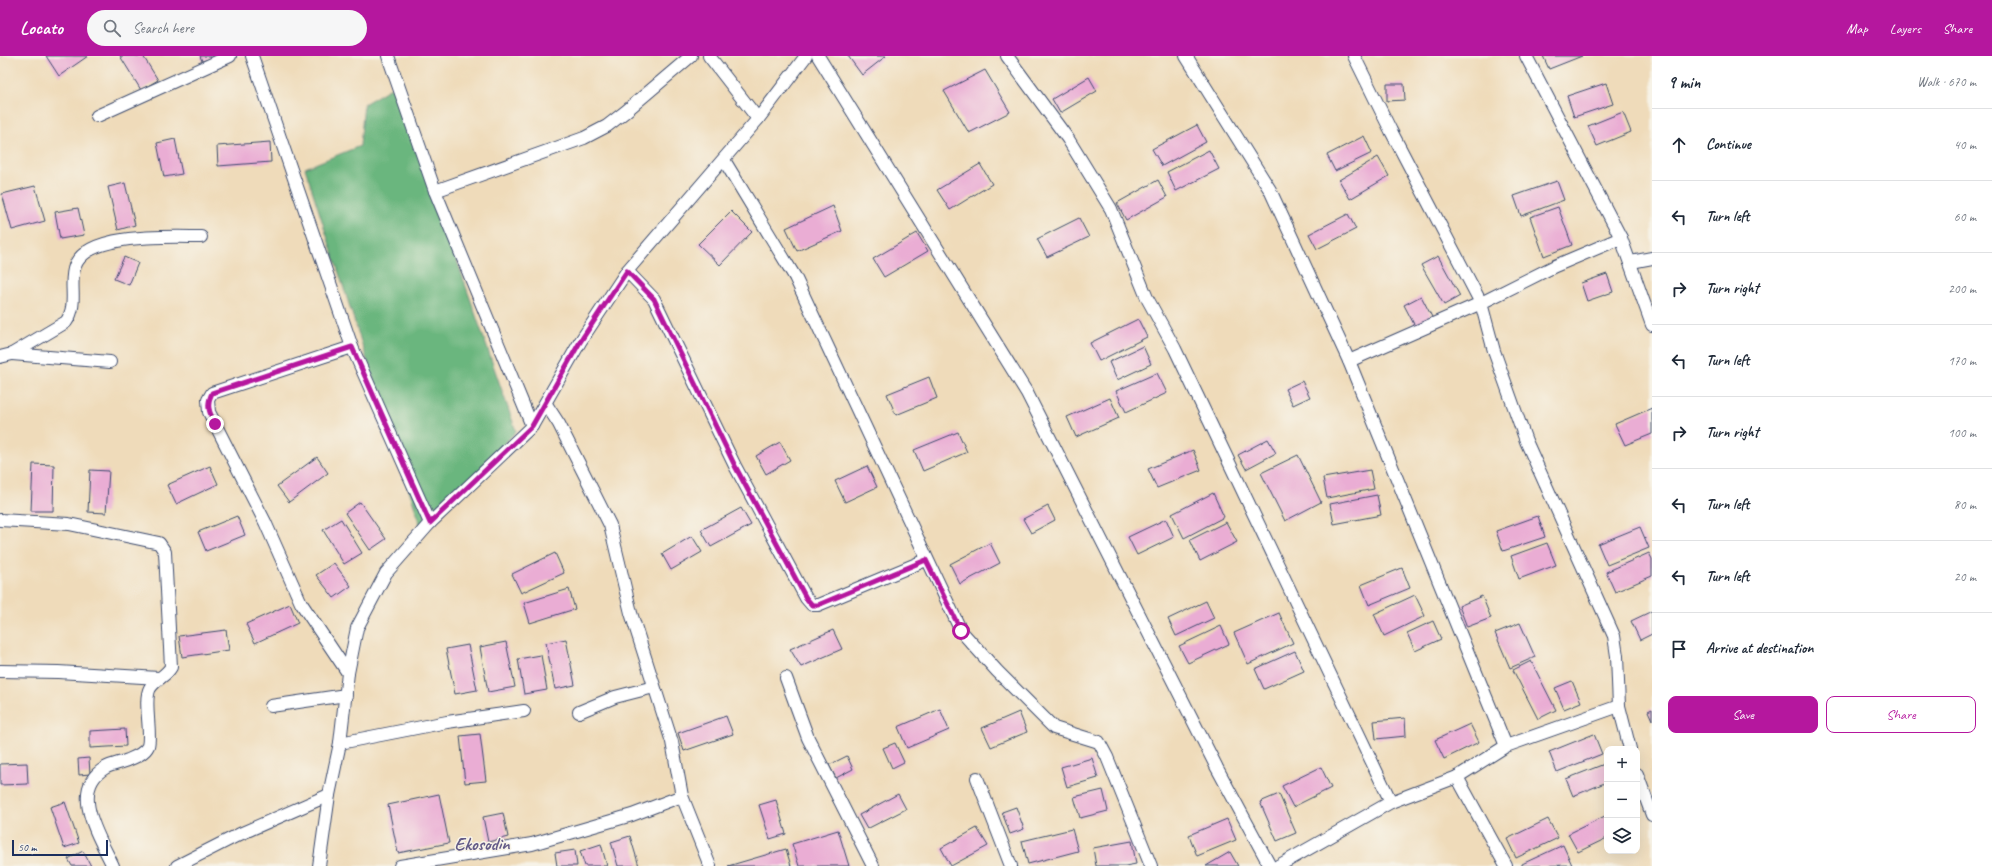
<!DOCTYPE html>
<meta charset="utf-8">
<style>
body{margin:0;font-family:Caveat,sans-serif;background:#f6f6f7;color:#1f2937}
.controls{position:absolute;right:12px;bottom:12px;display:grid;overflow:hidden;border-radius:8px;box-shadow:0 4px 16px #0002}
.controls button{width:36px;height:36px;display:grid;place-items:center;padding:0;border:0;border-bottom:1px solid #e0e1e3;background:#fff;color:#1f2937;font:20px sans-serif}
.scale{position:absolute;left:12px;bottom:10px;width:96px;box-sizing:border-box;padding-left:4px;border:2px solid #1b2f5e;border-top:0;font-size:11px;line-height:14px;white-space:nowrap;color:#1b2f5e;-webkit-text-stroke:3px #f7f3e8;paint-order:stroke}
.stop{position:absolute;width:12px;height:12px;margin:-9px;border:3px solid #b5179e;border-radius:50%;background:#fff}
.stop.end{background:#b5179e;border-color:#fff;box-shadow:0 1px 4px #0008}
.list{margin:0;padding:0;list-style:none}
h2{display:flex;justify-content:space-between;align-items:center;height:52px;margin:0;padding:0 16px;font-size:17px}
h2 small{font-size:13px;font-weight:400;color:#747a83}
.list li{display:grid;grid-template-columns:26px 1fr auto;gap:12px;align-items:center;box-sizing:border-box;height:72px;padding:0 16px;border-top:1px solid #e0e1e3}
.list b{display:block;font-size:15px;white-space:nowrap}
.list em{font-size:13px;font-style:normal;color:#747a83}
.actions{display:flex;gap:8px;padding:12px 16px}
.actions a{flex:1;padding:9px 0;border:1px solid #b5179e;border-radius:8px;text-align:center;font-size:14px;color:#b5179e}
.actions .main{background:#b5179e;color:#fff}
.icon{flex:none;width:22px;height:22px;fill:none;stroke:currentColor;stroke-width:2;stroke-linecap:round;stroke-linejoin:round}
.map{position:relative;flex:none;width:1652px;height:810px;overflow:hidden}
header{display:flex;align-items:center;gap:24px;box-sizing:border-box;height:56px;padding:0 20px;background:#b5179e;color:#fff}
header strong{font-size:19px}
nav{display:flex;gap:22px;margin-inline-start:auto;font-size:14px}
.search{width:280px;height:36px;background:#f6f6f7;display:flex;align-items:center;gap:10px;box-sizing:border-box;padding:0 14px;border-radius:22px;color:#747a83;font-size:15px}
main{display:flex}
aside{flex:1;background:#fff}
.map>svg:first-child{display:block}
.forest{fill:#6bb67e;stroke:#43726e}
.building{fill:#eaadd4}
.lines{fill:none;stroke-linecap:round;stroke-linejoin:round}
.street-casing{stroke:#3b496c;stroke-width:14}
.street{stroke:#fff;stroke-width:12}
.route{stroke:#b5179e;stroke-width:5}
.labels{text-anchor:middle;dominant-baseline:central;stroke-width:3;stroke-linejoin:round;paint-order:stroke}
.quarter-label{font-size:18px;font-weight:bold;fill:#635b87;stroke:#f7f3e8}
</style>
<header>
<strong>Locato</strong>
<div class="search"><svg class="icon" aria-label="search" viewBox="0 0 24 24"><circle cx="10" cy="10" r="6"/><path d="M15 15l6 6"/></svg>Search here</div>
<nav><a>Map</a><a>Layers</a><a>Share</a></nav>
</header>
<main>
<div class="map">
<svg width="1652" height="810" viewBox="0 0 1652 810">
<rect width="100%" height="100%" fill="#f7f3e8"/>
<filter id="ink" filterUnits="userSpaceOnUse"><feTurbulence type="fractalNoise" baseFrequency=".025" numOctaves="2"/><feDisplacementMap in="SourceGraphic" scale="8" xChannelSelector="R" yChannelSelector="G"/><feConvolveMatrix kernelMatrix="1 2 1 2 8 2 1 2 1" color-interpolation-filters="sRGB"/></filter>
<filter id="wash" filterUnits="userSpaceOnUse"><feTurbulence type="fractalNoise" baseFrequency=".012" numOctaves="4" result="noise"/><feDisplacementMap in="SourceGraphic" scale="16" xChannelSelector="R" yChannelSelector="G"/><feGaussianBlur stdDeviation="0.9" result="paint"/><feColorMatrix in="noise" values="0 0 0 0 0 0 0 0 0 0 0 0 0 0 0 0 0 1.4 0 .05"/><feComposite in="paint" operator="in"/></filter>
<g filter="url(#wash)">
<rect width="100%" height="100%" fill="#efdbba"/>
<path class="forest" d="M396,29L516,375L423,477L305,112L360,90L364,48Z"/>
<g id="blocks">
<g class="building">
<path d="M46,0H88L59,20Z"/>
<path d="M120,0H143L158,24L141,34Z"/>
<path d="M200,0H219L202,5Z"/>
<path d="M848,0H886L862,19Z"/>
<path d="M1543,0H1582L1549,13Z"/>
<path d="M985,14L1010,56L969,77L944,35Z"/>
<path d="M1089,21L1097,35L1060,57L1052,43Z"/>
<path d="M1606,27L1613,48L1574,61L1567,40Z"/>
<path d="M1387,28H1404L1405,44L1387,45Z"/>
<path d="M1623,56L1631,76L1597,90L1588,70Z"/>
<path d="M1197,69L1206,86L1162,110L1152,93Z"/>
<path d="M1364,80L1372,97L1335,115L1327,99Z"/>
<path d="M175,83L182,118L164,121L157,87Z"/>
<path d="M270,86L271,106L218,110L217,90Z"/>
<path d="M1209,94L1219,113L1176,135L1167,116Z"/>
<path d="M1378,101L1389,120L1350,143L1339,124Z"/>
<path d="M980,108L992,128L950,154L937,134Z"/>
<path d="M1158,124L1167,141L1126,164L1117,147Z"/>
<path d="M1557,125L1564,144L1521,160L1514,140Z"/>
<path d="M125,127L135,169L118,174L108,131Z"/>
<path d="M35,130L45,165L12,174L2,138Z"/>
<path d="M833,150L842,175L797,195L786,172Z"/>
<path d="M1558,151L1572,189L1544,200L1530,161Z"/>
<path d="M78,152L84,179L60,183L55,156Z"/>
<path d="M731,155L752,176L720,209L698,188Z"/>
<path d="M1348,158L1356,173L1317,193L1309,178Z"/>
<path d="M1079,162L1089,181L1047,201L1037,183Z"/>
<path d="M917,177L928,195L884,221L873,203Z"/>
<path d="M1438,200L1460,240L1444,249L1421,209Z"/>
<path d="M124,201L138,207L129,229L114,223Z"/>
<path d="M1607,218L1613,236L1587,245L1581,227Z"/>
<path d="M1421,240L1433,263L1416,272L1404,249Z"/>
<path d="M1138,263L1147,281L1099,305L1090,287Z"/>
<path d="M1143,290L1151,308L1117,324L1109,306Z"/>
<path d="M1157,317L1167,337L1126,356L1116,335Z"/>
<path d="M929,321L937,342L896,359L887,338Z"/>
<path d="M1302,325L1310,341L1293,349L1285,333Z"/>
<path d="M1110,342L1119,362L1076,381L1067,361Z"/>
<path d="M1652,352V378L1625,389L1615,368Z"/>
<path d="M958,376L967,396L923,415L914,394Z"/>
<path d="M1268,383L1276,397L1246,413L1238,399Z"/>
<path d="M780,386L790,404L766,418L756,400Z"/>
<path d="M1193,394L1201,414L1157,432L1148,413Z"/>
<path d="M1298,399L1321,446L1285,465L1261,417Z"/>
<path d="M317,401L328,417L289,446L277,430Z"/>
<path d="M33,408L54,409L53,455H31Z"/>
<path d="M210,410L218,428L176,448L167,429Z"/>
<path d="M867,410L877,431L845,446L835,425Z"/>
<path d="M90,414L109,415L106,457L88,456Z"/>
<path d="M1370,414L1374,433L1327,442L1323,422Z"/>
<path d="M1213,437L1224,461L1184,482L1172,458Z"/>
<path d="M1377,439L1381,459L1334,468L1330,448Z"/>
<path d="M360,446L386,483L370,494L345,457Z"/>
<path d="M1048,450L1055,464L1031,477L1023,463Z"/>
<path d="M741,452L751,469L711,491L701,474Z"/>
<path d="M237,460L245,479L206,495L198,476Z"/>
<path d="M1538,460L1545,481L1503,495L1496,475Z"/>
<path d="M341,463L362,497L344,508L323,474Z"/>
<path d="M1166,463L1174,481L1137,499L1128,481Z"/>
<path d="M1226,466L1237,486L1200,505L1190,484Z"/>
<path d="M1640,471L1649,492L1607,509L1598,488Z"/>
<path d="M692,480L702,496L671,514L662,498Z"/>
<path d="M990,487L1000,507L960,528L950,508Z"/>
<path d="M1547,487L1556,509L1519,523L1511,500Z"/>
<path d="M555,497L564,517L521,537L512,518Z"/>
<path d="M1649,497L1652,503V520L1615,536L1606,516Z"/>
<path d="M334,507L351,530L334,542L316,519Z"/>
<path d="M1402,512L1410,532L1369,549L1361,529Z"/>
<path d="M569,533L575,553L530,567L524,547Z"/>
<path d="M1415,539L1425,560L1384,580L1374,558Z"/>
<path d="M1482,540L1491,562L1467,571L1459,550Z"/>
<path d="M1206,545L1214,562L1176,580L1168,563Z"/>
<path d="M290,548L298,567L255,587L246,568Z"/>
<path d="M1652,555V578L1640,584L1631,565Z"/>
<path d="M1279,557L1293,587L1248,608L1234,577Z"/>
<path d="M1433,565L1441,583L1415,595L1407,577Z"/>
<path d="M1520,567L1535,601L1510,612L1495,577Z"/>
<path d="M1221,570L1229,588L1188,607L1179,590Z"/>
<path d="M226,574L229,594L182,601L179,580Z"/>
<path d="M833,574L842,593L801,611L790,593Z"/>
<path d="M566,583L575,629L555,633L546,587Z"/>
<path d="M506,586L515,631L488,636L480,591Z"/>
<path d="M468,589L477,634L455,638L446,593Z"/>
<path d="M1295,595L1304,615L1264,633L1255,613Z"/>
<path d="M541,599L547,634L524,638L518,603Z"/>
<path d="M1531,605L1556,654L1538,663L1513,614Z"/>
<path d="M1572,625L1581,646L1564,653L1555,632Z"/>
<path d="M940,653L949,674L907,692L898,671Z"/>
<path d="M1652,653V664L1648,655Z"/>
<path d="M1019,656L1027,676L991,691L982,672Z"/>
<path d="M726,660L733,678L684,695L678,677Z"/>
<path d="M1405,662L1406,680L1376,683L1374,665Z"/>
<path d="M1470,668L1479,686L1444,703L1435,684Z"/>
<path d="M125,673L126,690L90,692V675Z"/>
<path d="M480,678L486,725L465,727L460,680Z"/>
<path d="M1594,678L1602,698L1557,716L1549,696Z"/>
<path d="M895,687L904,706L892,712L883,692Z"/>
<path d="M847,700L853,713L836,722L829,709Z"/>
<path d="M89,702L90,718L79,719L78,703Z"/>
<path d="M1092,702L1098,722L1067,731L1061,711Z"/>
<path d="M27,707L28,728L0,729V708Z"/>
<path d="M1607,707V726L1573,740L1566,723Z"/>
<path d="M1321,711L1331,732L1293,751L1282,730Z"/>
<path d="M1103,734L1108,755L1080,762L1074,741Z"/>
<path d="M439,738L449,787L398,797L388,749Z"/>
<path d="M898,738L906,753L867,773L859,759Z"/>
<path d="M1279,738L1296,777L1277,785L1260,746Z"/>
<path d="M776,744L786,778L770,783L759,749Z"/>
<path d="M65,746L79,787L64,792L50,751Z"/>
<path d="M1016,751L1024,773L1010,778L1002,756Z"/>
<path d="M503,757L508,781L488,786L483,761Z"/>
<path d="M1607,759V782L1578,796L1568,778Z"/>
<path d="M1227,763L1236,784L1197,800L1189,779Z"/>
<path d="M1548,763L1558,782L1516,802L1507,783Z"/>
<path d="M977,772L988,790L951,810L941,792Z"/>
<path d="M1072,773L1078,795L1028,808L1022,785Z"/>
<path d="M838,774L849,810H799L792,788Z"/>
<path d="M630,780L639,810H618L611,786Z"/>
<path d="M1132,785L1136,808L1125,810H1096L1093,792Z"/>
<path d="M601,788L607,810H585L580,795Z"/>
<path d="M1563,789L1572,809L1522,810V808Z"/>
<path d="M786,793L791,810H728Z"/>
<path d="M575,794L577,810H557L555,797Z"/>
<path d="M83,795L91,810H72L68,803Z"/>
<path d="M1230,796L1238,810H1206Z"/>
</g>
</g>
</g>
<g filter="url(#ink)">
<use href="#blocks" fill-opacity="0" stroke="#3b496c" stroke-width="1"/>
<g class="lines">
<g class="street-casing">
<g id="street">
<path d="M252,0L352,291L430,467"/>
<path d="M388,0L435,135L532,370"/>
<path d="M709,0L758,63"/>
<path d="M818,0L1027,337L1217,712L1270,810"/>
<path d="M1007,0L1068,83L1111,153L1147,242L1175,293L1391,746"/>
<path d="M1186,0L1270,134L1349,305L1506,690"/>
<path d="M1354,0L1391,75L1481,247L1494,295L1526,385L1614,580L1617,600L1619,650L1630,693"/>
<path d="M1526,0L1621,182L1652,269"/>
<path d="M97,60L230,0"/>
<path d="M724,104L795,221L961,575L997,615L1054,672L1099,686L1107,701L1151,810"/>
<path d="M435,135L584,82L607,70L625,56L691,0"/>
<path d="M1631,206L1652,202"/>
<path d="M627,215L654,243L735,410L806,542L812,549H818L926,504"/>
<path d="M12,298L110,306"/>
<path d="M0,301L12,298L66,266C79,248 68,227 75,210C87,176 172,181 201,181"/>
<path d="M1349,305L1481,247L1555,210L1621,182"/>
<path d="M546,348L559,368L610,469L631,557L672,686L682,740L710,810"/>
<path d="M0,464L69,468L159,487L165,496L171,611C166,620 156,623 150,632C143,644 152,677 148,690C145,697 135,701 128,704C121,707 112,708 105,712C68,734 100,782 113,810"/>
<path d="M0,615L58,616L159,622"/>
<path d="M348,617L301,547L265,466L209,356L208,344L212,337L352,291"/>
<path d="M786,622L808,682L873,810"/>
<path d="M271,650L346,639"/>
<path d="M579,656L615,641L654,631"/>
<path d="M340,687L447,666L524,655"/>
<path d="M1637,718L1652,759"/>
<path d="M1457,721L1506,810"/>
<path d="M977,722L1011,810"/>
<path d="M177,810L240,778L329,739"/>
<path d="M319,810L329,739L340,687L348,617L357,572L386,517L430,467L532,370L580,286L627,215L758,63L806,0"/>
<path d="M400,810L532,788L632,759L682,740"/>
<path d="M1278,810L1391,746L1457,721L1506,690L1619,650"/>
</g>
</g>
<use href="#street" class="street"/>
</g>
</g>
<g class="lines" filter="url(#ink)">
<path class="route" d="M215,368C209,356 206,349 212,337L352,291L430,467L532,370L580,286L627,215L654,243L735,410L806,542L812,549H818L926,504L961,575"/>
</g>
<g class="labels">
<g class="quarter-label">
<text x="482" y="788">Ekosodin</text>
</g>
</g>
</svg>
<div class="controls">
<button>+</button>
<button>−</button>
<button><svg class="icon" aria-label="layers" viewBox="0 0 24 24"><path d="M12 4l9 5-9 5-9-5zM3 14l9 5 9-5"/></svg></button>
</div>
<div class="scale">50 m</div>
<div class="stop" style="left:961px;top:575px"></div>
<div class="stop end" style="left:215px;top:368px"></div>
</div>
<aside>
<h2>9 min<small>Walk · 670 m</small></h2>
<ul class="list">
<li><svg class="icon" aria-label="ahead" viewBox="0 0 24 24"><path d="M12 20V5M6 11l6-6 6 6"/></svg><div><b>Continue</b></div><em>40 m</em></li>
<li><svg class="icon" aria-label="left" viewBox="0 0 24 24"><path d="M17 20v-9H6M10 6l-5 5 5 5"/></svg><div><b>Turn left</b></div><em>60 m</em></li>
<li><svg class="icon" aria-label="right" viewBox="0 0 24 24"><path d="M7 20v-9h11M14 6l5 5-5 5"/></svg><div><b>Turn right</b></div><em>200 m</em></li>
<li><svg class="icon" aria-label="left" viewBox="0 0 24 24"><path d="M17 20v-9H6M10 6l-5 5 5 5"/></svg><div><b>Turn left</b></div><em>170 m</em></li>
<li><svg class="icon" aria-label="right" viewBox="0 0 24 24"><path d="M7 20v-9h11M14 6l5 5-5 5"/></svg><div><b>Turn right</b></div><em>100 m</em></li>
<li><svg class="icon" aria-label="left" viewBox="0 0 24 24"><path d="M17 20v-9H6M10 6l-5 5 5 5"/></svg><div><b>Turn left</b></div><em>80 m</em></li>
<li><svg class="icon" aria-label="left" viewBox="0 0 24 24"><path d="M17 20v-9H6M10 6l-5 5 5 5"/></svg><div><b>Turn left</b></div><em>20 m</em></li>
<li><svg class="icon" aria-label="arrive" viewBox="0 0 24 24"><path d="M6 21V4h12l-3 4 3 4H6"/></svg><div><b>Arrive at destination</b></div></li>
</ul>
<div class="actions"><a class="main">Save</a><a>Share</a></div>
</aside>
</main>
